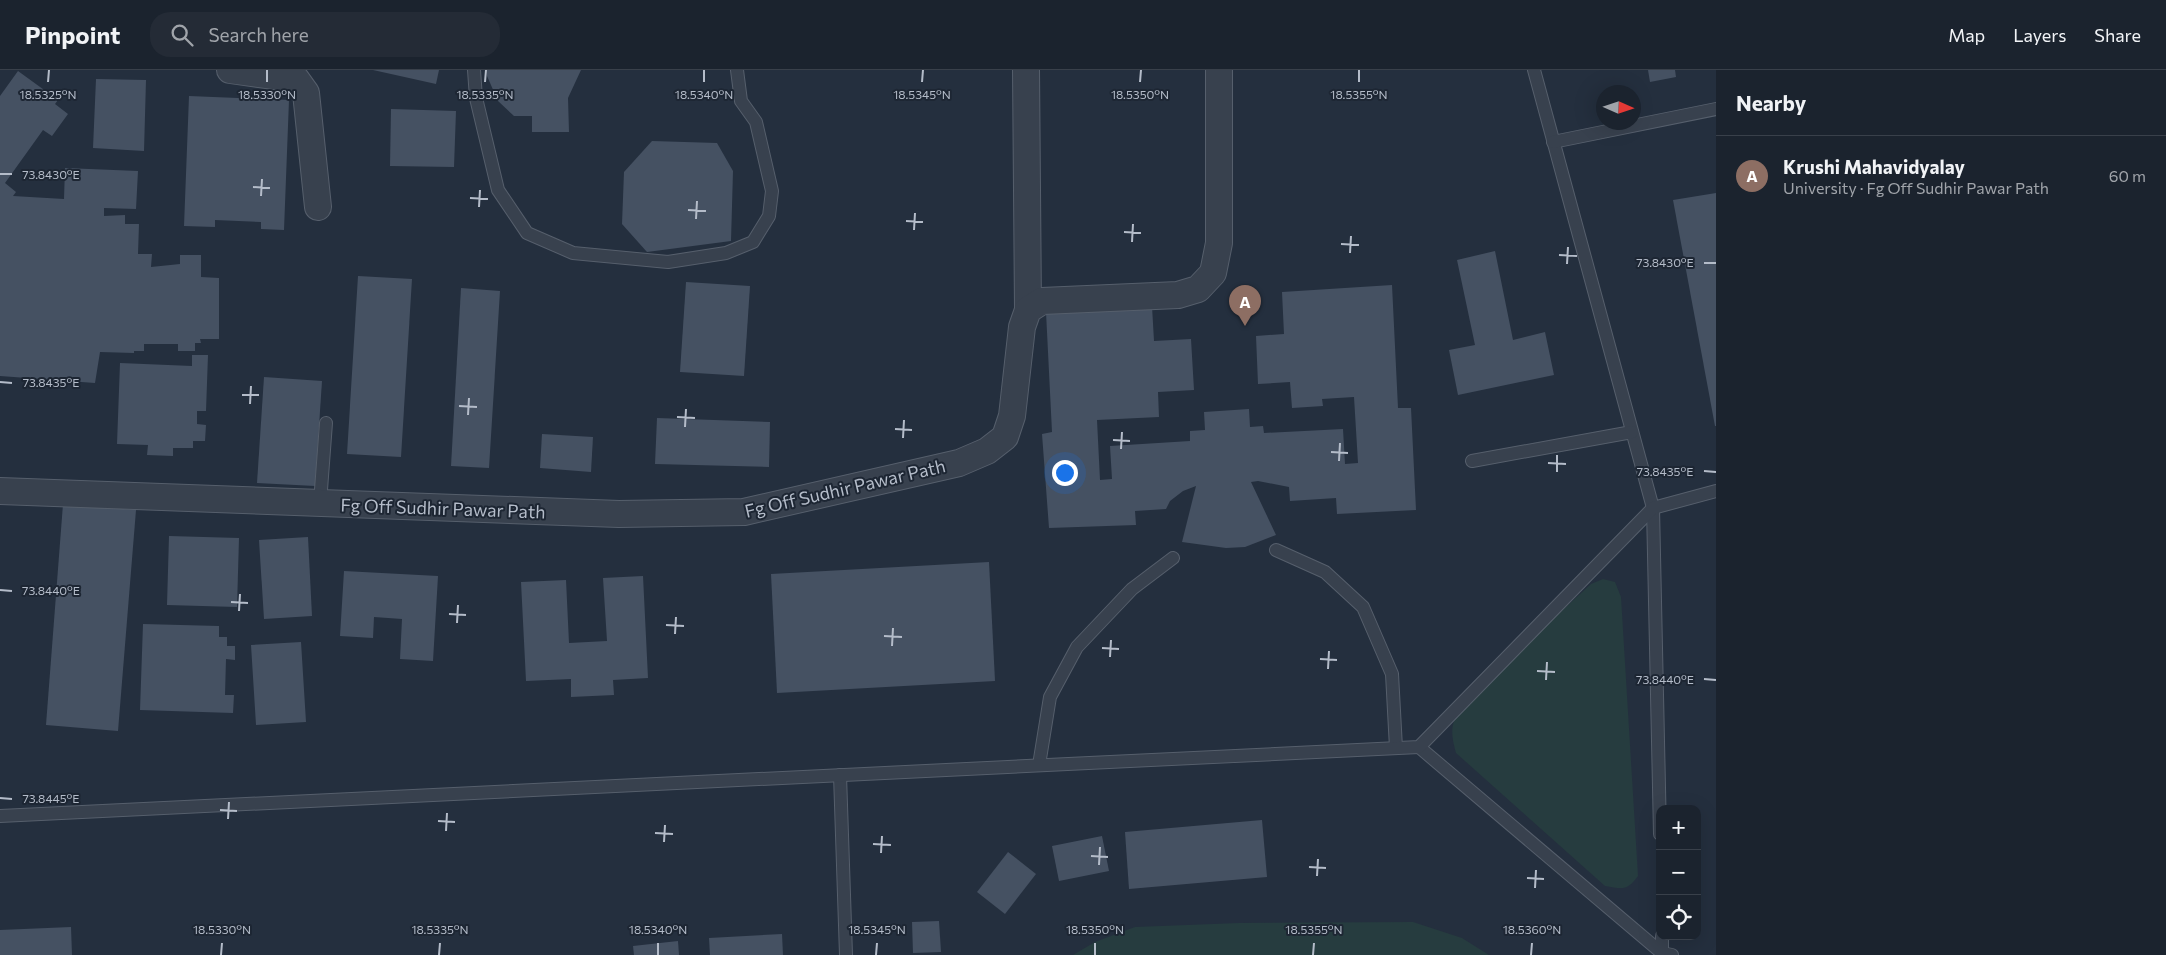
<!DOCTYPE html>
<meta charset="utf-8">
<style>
body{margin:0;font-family:Commissioner,sans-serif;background:#242b36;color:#f1f3f6}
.controls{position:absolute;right:15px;bottom:15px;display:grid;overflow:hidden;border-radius:10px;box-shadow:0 5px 20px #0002}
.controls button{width:45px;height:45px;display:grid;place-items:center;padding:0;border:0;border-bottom:1px solid #39404a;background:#1b232e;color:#f1f3f6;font:25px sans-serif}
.compass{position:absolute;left:1596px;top:15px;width:45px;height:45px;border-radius:50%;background:#1b232e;box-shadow:0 5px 20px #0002;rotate:93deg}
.you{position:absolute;left:1064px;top:402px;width:18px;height:18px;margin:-12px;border:4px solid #fff;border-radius:50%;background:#1a73e8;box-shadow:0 0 0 8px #1a73e833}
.badge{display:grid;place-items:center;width:32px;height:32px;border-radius:50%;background:#8ab4f8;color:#fff;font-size:16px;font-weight:700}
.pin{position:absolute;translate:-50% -41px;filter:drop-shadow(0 1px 2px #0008)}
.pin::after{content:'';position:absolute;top:26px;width:18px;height:15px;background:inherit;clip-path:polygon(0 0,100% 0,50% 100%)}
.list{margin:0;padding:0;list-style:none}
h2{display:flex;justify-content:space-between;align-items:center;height:65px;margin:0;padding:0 20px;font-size:21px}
h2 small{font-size:16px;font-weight:400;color:#a0a4aa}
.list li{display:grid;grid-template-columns:32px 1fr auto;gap:15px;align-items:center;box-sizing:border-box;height:80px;padding:0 20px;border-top:1px solid #39404a}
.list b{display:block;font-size:19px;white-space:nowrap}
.list p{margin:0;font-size:16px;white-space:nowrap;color:#a0a4aa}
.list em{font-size:16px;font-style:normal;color:#a0a4aa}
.icon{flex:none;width:28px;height:28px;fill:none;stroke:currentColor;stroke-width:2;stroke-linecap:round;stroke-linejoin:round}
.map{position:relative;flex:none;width:1716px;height:885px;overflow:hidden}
header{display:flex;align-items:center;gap:30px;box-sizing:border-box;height:70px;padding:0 25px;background:#1b232e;border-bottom:1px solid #39404a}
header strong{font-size:24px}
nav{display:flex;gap:28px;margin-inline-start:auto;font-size:18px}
.search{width:350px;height:45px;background:#242b36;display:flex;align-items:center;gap:12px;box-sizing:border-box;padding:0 18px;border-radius:20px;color:#a0a4aa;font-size:19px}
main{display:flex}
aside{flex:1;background:#1b232e}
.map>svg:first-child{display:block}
.green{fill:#263c3f}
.building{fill:#455162}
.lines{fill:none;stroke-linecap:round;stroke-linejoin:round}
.service-casing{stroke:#565f6c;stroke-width:14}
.minor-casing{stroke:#565f6c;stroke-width:28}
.service{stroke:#38414e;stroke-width:12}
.minor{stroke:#38414e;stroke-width:26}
.ticks{fill:none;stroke:#b4bcc9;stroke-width:2}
.labels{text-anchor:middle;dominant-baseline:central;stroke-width:4;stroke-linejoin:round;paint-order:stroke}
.street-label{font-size:18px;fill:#b4bcc9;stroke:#1d2633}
.ticks-label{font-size:12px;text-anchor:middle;fill:#b4bcc9;stroke:#1d2633;stroke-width:4;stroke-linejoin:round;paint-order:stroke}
</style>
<header>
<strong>Pinpoint</strong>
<div class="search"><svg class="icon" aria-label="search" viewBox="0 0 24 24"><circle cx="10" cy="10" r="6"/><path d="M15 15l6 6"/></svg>Search here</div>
<nav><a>Map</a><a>Layers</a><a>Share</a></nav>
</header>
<main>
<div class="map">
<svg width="1716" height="885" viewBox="0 0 1716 885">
<rect width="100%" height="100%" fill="#242f3e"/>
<g class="green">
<path d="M1603,509L1615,512L1621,527L1638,806C1627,821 1623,819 1605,816L1456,683C1448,656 1453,648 1469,626L1591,514Z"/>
<path d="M1413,852L1462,868L1489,885H1073L1095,872L1135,857L1239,853Z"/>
</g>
<g class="building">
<path d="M373,0H439L436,14Z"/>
<path d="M487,0H581L568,28L569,62H532V46H514L498,31L487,6Z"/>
<path d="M1648,0H1675L1676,7L1650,12Z"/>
<path d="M18,1L58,30L55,34L68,44L52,66L43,60L5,113L16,122L13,126L64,129L65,98L138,101L136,139L104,138V146L125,145V154H139L138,184H152L151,197L180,194V185H201V207L219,208V269H200L201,273H195V281H178V274H144V281H134V283L100,282L95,313L0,306V26Z"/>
<path d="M96,9L146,10L144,81L93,78Z"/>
<path d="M189,26L289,30L284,160L261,159V152L215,150V157L184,156Z"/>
<path d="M391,39L456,41L454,97L390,96Z"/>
<path d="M652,71L717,73L733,101L731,171L647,182L622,154L624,102Z"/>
<path d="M1716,123V356H1715L1673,130Z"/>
<path d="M1495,181L1513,270L1545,262L1554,305L1458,325L1449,280L1475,275L1457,190Z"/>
<path d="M358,206L412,209L401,387L347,384Z"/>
<path d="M686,212L750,216L744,306L680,302Z"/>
<path d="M1392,215L1398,338H1411L1416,440L1337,444L1336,428L1290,431L1289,417L1258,411L1251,412L1276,465L1245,477L1226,478L1182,472L1196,416L1183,421L1170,431L1166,439L1135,441L1136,455L1049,458L1042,364L1052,362L1046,242L1152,236L1154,271L1191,269L1194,320L1158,322L1159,347L1097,350L1100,410L1112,409L1110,376L1190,371V361L1205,360L1204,342L1249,339L1250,357L1263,356L1264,363L1343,359L1345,394L1358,393L1354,327L1322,329L1323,336L1292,338L1290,312L1258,314L1256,266L1284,264L1282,222Z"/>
<path d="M461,218L500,221L489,398L451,396Z"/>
<path d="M192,285H208L206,341H197V354L206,355L205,371H193V378H173V386L147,385L148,375L117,374L120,293L192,296Z"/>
<path d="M264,307L322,311L315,416L257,413Z"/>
<path d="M657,348L770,352L769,397L655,394Z"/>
<path d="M542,364L593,367L591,402L540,398Z"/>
<path d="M63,434L136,440L118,661L46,655Z"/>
<path d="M169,466L239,468L237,537L167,535Z"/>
<path d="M308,467L312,546L264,549L259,470Z"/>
<path d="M989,492L995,611L777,623L771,504Z"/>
<path d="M344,501L438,506L433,591L400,589L402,549L374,547L373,568L340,566Z"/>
<path d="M643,506L648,608L613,610L614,625L571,627V609L526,611L521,512L566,510L569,573L607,571L603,508Z"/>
<path d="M143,554L219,556V567H227V576H235V590L226,589L225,625H234L233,643L140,640Z"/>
<path d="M301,572L306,652L256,655L251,575Z"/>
<path d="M1262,750L1267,807L1129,819L1125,762Z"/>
<path d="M1102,766L1109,801L1059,811L1052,776Z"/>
<path d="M1008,782L1036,804L1005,844L977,822Z"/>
<path d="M939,851L941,882L913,883L912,852Z"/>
<path d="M71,857L72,885H0V860Z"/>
<path d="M782,864L783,885H710L709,868Z"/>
<path d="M678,871L679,885H634L633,876Z"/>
</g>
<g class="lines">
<g class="service-casing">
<g id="service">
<path d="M474,0L476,28L498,120L527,163L573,183L668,192L726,183L753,172L769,146L772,121L756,52L741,31L737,0"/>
<path d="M1534,0L1653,438L1660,764"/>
<path d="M1553,72L1716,39"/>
<path d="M1472,391L1632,362"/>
<path d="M320,433L326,353"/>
<path d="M1276,480L1325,502L1363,537L1392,604L1396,678"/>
<path d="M1419,677L1662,883L1672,885"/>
<path d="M1039,695L1050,627L1077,577L1132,519L1173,488"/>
<path d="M840,705L846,885"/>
<path d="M0,746L1419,677L1653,438L1716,421"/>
<path d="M1662,866V885"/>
</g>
</g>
<g class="minor-casing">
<g id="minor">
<path d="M230,0L296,9L306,23L318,137"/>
<path d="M1026,0L1028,240"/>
<path d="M0,421L619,444L744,442L959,393L987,381L1005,367L1012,346L1022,257L1028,240L1042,231L1178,225L1198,219L1213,203L1219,173V0"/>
</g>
</g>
<use href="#service" class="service"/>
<use href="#minor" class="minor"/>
</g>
<path class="ticks" d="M48,12L49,0M267,12V0M485,12L486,0M704,12V0M922,12L923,0M1140,12L1141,0M1359,12V0M0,104H12M253,117L270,118M261,126L262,109M470,128L488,129M479,137L480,120M688,140L706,141M696,149L697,131M906,151L923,152M914,160L915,143M1124,162L1141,163M1132,172L1133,154M1341,174L1359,175M1350,183L1351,166M1559,185L1577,186M1704,193H1716M1567,194L1568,177M0,312L12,313M242,325H259M250,334L251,316M459,336L477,337M468,345L469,328M677,347L695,348M685,357L686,339M895,359L912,360M903,368L904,350M1113,370L1130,371M1121,379L1122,362M1331,382L1348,383M1339,391L1340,373M1548,393L1566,394M1704,401L1716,402M1557,402V385M0,520L12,521M231,532L248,533M239,541L240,524M449,544L466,545M457,553L458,535M666,555L684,556M675,564L676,547M884,566L902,567M892,576L893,558M1102,578L1119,579M1110,587L1111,570M1320,589L1337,590M1328,599L1329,581M1537,601L1555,602M1704,609L1716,610M1546,610L1547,592M0,728L12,729M220,740L237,741M228,749L229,732M438,751L455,752M446,761L447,743M655,763L673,764M664,772L665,755M873,774L891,775M881,783L882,766M1091,786L1108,787M1099,795L1100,777M1309,797L1326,798M1317,806L1318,789M1527,808L1544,809M1535,818L1536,800M221,885L222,873M439,885L440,873M658,885V873M876,885L877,873M1095,885V873M1313,885L1314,873M1531,885L1532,873"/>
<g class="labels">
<g class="street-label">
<text transform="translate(845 418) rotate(-13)">Fg Off Sudhir Pawar Path</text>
<text transform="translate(443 438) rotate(2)">Fg Off Sudhir Pawar Path</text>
</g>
</g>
<g class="ticks-label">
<text x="48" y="29">18.5325°N</text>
<text x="267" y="29">18.5330°N</text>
<text x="485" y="29">18.5335°N</text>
<text x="704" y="29">18.5340°N</text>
<text x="922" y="29">18.5345°N</text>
<text x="1140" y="29">18.5350°N</text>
<text x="1359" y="29">18.5355°N</text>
<text x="51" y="109">73.8430°E</text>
<text x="1665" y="197">73.8430°E</text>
<text x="51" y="317">73.8435°E</text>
<text x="1665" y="406">73.8435°E</text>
<text x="51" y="525">73.8440°E</text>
<text x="1665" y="614">73.8440°E</text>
<text x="51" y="733">73.8445°E</text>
<text x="222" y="864">18.5330°N</text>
<text x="440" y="864">18.5335°N</text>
<text x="658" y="864">18.5340°N</text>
<text x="877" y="864">18.5345°N</text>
<text x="1095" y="864">18.5350°N</text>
<text x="1314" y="864">18.5355°N</text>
<text x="1532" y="864">18.5360°N</text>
</g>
</svg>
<div class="controls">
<button>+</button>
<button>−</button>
<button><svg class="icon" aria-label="locate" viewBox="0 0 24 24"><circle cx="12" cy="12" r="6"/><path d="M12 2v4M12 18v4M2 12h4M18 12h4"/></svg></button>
</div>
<svg class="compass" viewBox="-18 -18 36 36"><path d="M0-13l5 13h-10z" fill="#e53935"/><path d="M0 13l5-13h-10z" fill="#a0a4aa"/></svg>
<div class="you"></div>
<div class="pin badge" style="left:1245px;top:256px;background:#8d6e63">A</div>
</div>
<aside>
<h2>Nearby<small></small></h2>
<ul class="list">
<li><span class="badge" style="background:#8d6e63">A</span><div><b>Krushi Mahavidyalay</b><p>University · Fg Off Sudhir Pawar Path</p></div><em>60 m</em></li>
</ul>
</aside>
</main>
